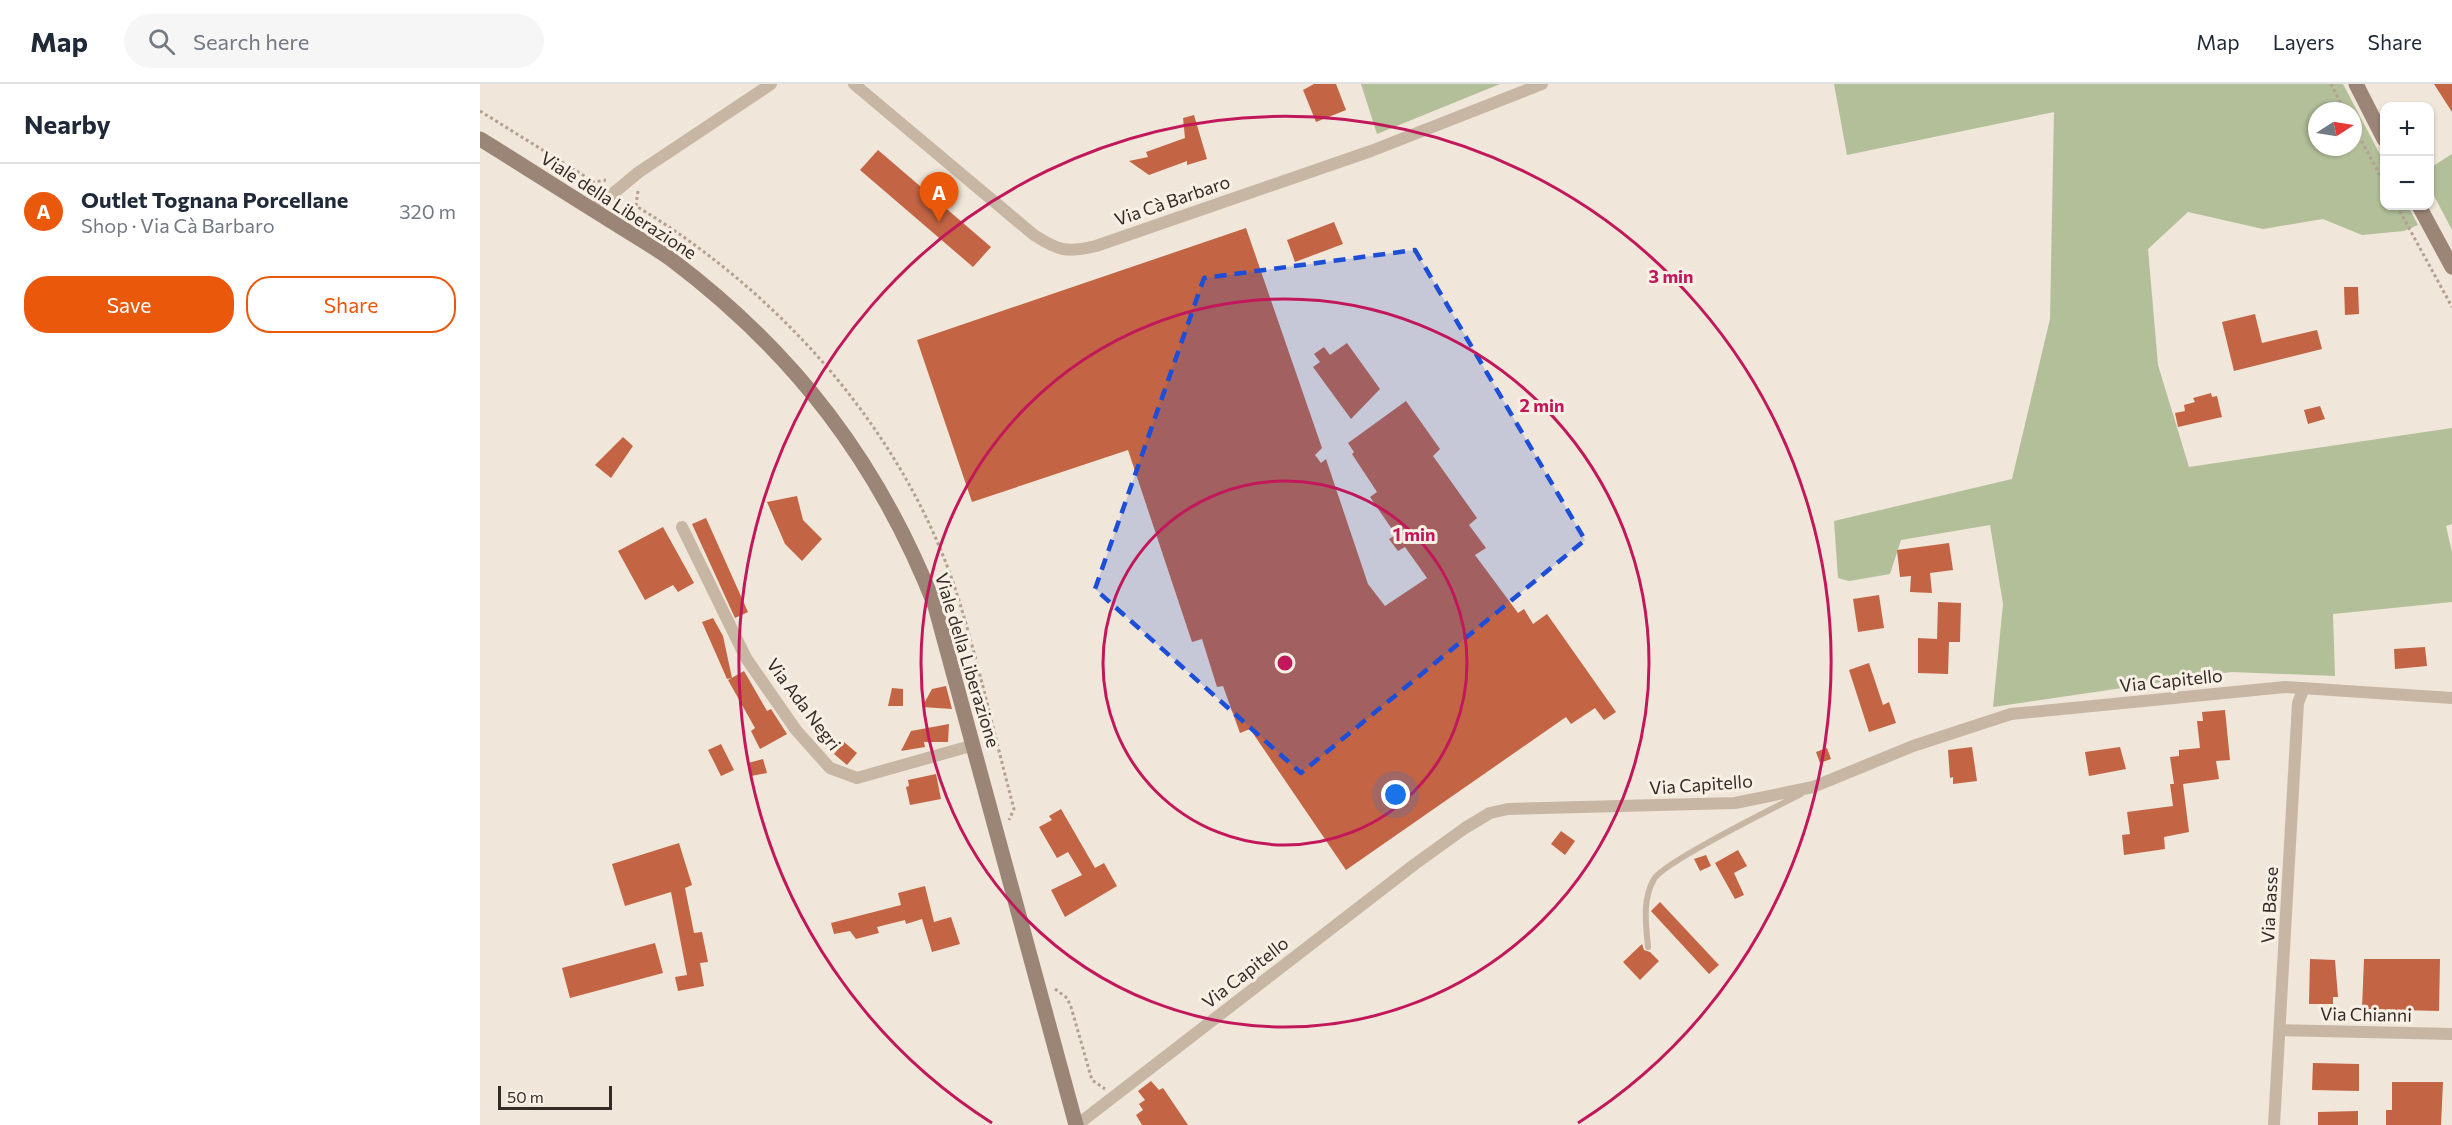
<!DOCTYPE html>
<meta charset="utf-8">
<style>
body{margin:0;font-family:Commissioner,sans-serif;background:#f6f6f7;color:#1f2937}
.controls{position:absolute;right:18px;top:18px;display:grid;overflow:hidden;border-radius:12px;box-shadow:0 2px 4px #0004}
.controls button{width:54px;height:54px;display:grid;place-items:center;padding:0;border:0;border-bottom:2px solid #e0e1e3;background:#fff;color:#1f2937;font:30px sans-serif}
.compass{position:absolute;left:1828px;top:18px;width:54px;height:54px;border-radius:50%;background:#fff;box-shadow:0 2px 4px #0004;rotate:78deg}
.scale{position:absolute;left:18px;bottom:15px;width:114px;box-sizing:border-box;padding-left:6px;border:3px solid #342b26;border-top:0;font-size:16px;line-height:21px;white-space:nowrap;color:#342b26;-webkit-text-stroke:4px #f8f0e5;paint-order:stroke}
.you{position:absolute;left:916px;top:711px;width:21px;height:21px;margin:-15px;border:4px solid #fff;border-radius:50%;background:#1a73e8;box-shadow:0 0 0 9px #1a73e833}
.badge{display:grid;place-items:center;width:39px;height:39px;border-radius:50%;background:#ea580c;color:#fff;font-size:20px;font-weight:700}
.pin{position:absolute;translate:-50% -50px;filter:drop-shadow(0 2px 3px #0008)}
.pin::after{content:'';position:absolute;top:32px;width:21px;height:18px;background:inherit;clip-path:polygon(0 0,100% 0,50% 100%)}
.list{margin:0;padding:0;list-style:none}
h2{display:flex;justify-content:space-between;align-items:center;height:78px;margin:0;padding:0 24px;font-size:26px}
h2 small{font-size:20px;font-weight:400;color:#747a83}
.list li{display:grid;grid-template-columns:39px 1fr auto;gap:18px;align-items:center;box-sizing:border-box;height:96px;padding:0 24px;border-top:2px solid #e0e1e3}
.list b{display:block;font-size:22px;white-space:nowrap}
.list p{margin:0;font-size:20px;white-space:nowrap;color:#747a83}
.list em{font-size:20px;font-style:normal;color:#747a83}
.actions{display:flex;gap:12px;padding:18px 24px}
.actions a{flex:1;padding:14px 0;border:2px solid #ea580c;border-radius:24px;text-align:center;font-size:21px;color:#ea580c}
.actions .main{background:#ea580c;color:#fff}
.icon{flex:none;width:33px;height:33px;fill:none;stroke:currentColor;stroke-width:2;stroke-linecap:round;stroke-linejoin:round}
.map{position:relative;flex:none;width:1972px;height:1041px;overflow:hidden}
header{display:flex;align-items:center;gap:36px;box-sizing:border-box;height:84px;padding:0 30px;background:#fff;border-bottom:2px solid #e0e1e3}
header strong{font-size:28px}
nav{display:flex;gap:33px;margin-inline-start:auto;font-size:21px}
.search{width:420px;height:54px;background:#f6f6f7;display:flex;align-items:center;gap:15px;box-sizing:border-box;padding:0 21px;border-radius:33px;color:#747a83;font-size:22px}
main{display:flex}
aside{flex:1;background:#fff}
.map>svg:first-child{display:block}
.green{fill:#b2bf99;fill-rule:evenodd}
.building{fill:#c36544}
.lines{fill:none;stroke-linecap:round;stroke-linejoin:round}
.path{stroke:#b4a090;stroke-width:3;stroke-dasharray:3 3;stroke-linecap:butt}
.lane{stroke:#c8b6a5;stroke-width:6}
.street{stroke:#c8b6a5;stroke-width:12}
.secondary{stroke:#9b8577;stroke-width:15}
.marked{fill:#1d4ed8;fill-opacity:0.2;stroke:#1d4ed8;stroke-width:4.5;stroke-dasharray:12 8;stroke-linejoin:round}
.ring{fill:none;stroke:#c2185b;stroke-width:3}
.labels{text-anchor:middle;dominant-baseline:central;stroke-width:6;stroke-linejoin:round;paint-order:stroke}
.street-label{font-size:18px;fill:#342b26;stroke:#f8f0e5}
.centre{fill:#c2185b;stroke:#f8f0e5;stroke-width:3}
.ring-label{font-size:18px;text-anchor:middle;font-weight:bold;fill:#c2185b;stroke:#f8f0e5;stroke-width:6;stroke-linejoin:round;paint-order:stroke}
</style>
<header>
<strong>Map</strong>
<div class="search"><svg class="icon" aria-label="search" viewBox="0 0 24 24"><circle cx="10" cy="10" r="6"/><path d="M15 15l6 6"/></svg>Search here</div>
<nav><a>Map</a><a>Layers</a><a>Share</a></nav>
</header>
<main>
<aside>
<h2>Nearby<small></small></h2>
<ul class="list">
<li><span class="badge">A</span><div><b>Outlet Tognana Porcellane</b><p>Shop · Via Cà Barbaro</p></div><em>320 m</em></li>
</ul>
<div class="actions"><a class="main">Save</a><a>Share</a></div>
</aside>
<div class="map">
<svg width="1972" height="1041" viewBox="0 0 1972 1041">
<rect width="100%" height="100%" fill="#f0e6d9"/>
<g class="green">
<path d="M881,0H1020L897,50Z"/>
<path d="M1354,0H1863L1904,78V122H1928L1938,141L1924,147L1882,151L1843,135L1783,145L1708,128L1668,165L1678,281L1709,383L1972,344V440L1966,442L1972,468V518L1853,530L1855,592L1751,588L1513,623L1523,520L1510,441L1421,456L1410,490L1369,497L1358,494L1354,437L1532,395L1570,235L1574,28L1367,71ZM1837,27H1873V63H1837Z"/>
<path d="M1972,70V146L1950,104V84Z"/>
</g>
<g class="building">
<path d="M834,0H856L866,26L836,38L823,6Z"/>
<path d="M1954,0H1972V28Z"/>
<path d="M714,31L727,75L707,81V77L669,91L649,77L668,73L666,68L705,54L703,34Z"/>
<path d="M398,66L511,163L493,183L380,86Z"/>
<path d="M854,138L863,160L815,178L807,156Z"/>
<path d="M766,144L842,364L835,371L841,379L846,375L888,500L905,522L947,494L925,463L918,467L909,455L916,451L890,413L897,408L872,370L874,368L868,359L926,317L960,365L953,372L997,434L989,441L1006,464L995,471L1038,529L1044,525L1053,540L1067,530L1136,628L1124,636L1115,624L1091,640L1086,633L866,786L770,645L760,649L743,602L737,603L722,555L712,558L648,366L492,418L437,256Z"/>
<path d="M1864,203H1878L1879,230L1865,231Z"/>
<path d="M1775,230L1782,259L1837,246L1842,265L1754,287L1742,238Z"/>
<path d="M867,259L900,305L871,335L833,283L840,278L834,270L844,263L850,271Z"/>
<path d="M1731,309L1732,313L1737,312L1742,333L1698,343L1695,329L1705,327L1704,321L1715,318L1713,314Z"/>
<path d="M1840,322L1845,335L1828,340L1824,326Z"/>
<path d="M143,353L153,362L131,394L115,381Z"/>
<path d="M317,412L323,436L342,455L322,477L305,460L287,418Z"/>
<path d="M226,434L268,528L255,534L212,440Z"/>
<path d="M183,443L214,499L198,508L193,501L165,516L138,467Z"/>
<path d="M1469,459L1473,486L1450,489L1452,509L1430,508L1431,492L1420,493L1417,466Z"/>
<path d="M1399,511L1404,544L1378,548L1373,515Z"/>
<path d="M1458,518L1481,519L1480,558H1469L1468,590L1438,589V554L1457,555Z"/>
<path d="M233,534L243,552L252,594L247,595L222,538Z"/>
<path d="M1945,563L1947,582L1915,585L1914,565Z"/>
<path d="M1389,579L1403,621L1409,618L1416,639L1389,648L1369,586Z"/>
<path d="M264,587L287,627L291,625L307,650L280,665L271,647L275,644L248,596Z"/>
<path d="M466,602L472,625L442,623L452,605Z"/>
<path d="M412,604L423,605V622H408Z"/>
<path d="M1745,626L1750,676L1736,677L1739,695L1703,700L1709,748L1684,753L1685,765L1644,771L1642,751L1650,750L1647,728L1693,722L1690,700H1694L1690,673L1699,672V666L1720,664L1717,637H1723L1722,628Z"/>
<path d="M469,640L468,658H444L445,663L421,667L431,647Z"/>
<path d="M364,658L377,669L367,681L354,670Z"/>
<path d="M241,660L254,686L241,692L228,666Z"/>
<path d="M1492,663L1497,697L1473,700V693L1470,694L1468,666Z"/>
<path d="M1640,663L1646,685L1609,692L1605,668Z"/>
<path d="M1347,664L1351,675L1340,679L1336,668Z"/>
<path d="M283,675L287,689L271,692L268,679Z"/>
<path d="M456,690L461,715L430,721L426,703L429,702L428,696Z"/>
<path d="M581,725L615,784L624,779L637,802L585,833L571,806L602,791L588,768L577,774L559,743L572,736L569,732Z"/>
<path d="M1081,747L1095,757L1085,771L1071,760Z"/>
<path d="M199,759L212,801L205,804L214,849L222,848L228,878L220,879L224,902L198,907L195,893L207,891L191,808L145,822L132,780Z"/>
<path d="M1258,766L1267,782L1254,789L1264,811L1255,815L1235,779Z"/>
<path d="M1226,771L1231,782L1220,787L1214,775Z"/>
<path d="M445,802L454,838L471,833L480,860L452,868L442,835L426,840L425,836L397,843L399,849L376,855L370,847L354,850L351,839L421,821L418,809Z"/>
<path d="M1180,818L1239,881L1229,890L1171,827Z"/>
<path d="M175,859L183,889L90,914L82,884Z"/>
<path d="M1162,860L1164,866L1170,868L1179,877L1160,896L1143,878Z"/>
<path d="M1830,875L1855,876L1858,913H1853V920H1829Z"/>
<path d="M1884,875H1960L1959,927L1882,925Z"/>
<path d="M1833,979L1879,980V1007L1832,1006Z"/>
<path d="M671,997L679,1006L683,1004L708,1041H662L656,1031L663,1026L659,1020L665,1016L658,1007Z"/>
<path d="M1912,998H1963L1961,1041H1906V1026H1912Z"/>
<path d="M1878,1027V1041H1838V1028Z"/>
</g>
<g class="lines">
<g class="path">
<path d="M1851,0L1865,27"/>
<path d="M0,27L114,98L126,96"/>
<path d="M1873,41L1904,99"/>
<path d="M158,107L156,122C304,211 431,355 481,523C501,589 516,658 534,725L529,736"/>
<path d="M1917,122L1972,223"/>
<path d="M575,905L587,914L591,923L612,996L625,1005"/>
</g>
<path class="lane" d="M1168,863C1166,840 1162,816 1174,795C1183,779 1297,722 1321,710"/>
<g class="street">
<path d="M374,0L554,151C579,167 586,169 616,162L891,67L1062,0"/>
<path d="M113,126L159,88L291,0"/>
<path d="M202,443L266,574L316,646L350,684L377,694L494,661"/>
<path d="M1800,946L1972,950"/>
<path d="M597,1041L935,780L985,744L1010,729L1028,725L1255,719L1333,703L1433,662L1531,630L1805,603L1972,614"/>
<path d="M1794,1041L1818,619L1824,604"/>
</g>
<g class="secondary">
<path d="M1876,0L1904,55"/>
<path d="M0,55C44,82 87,110 131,137C151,150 173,162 192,176C315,269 399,379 455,522L596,1041"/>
<path d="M1939,122L1972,183"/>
</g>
</g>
<path class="marked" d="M935,166L1105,456L821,689L615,505L724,194Z"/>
<g class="ring">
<circle cx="805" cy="579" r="182"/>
<circle cx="805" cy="579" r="364"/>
<path d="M512 1039A546 546 0 1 1 1098 1039"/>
</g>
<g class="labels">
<g class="street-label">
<text transform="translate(692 116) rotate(-19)">Via Cà Barbaro</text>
<text transform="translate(139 121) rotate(33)">Viale della Liberazione</text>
<text transform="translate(488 576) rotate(73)">Viale della Liberazione</text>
<text transform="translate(1691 596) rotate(-6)">Via Capitello</text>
<text transform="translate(324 620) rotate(53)">Via Ada Negri</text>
<text transform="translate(1221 700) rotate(-4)">Via Capitello</text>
<text transform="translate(1789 821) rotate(-87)">Via Basse</text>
<text transform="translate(765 888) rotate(-38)">Via Capitello</text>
<text transform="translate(1886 930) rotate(1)">Via Chianni</text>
</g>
</g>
<circle cx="805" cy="579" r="9" class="centre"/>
<g class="ring-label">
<text x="1191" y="199">3 min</text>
<text x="1062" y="328">2 min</text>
<text x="934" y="457">1 min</text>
</g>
</svg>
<div class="controls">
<button>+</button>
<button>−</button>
</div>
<svg class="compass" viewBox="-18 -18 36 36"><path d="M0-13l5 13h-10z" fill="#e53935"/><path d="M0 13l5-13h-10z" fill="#747a83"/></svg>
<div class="scale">50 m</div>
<div class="you"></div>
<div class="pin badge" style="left:459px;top:138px">A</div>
</div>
</main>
